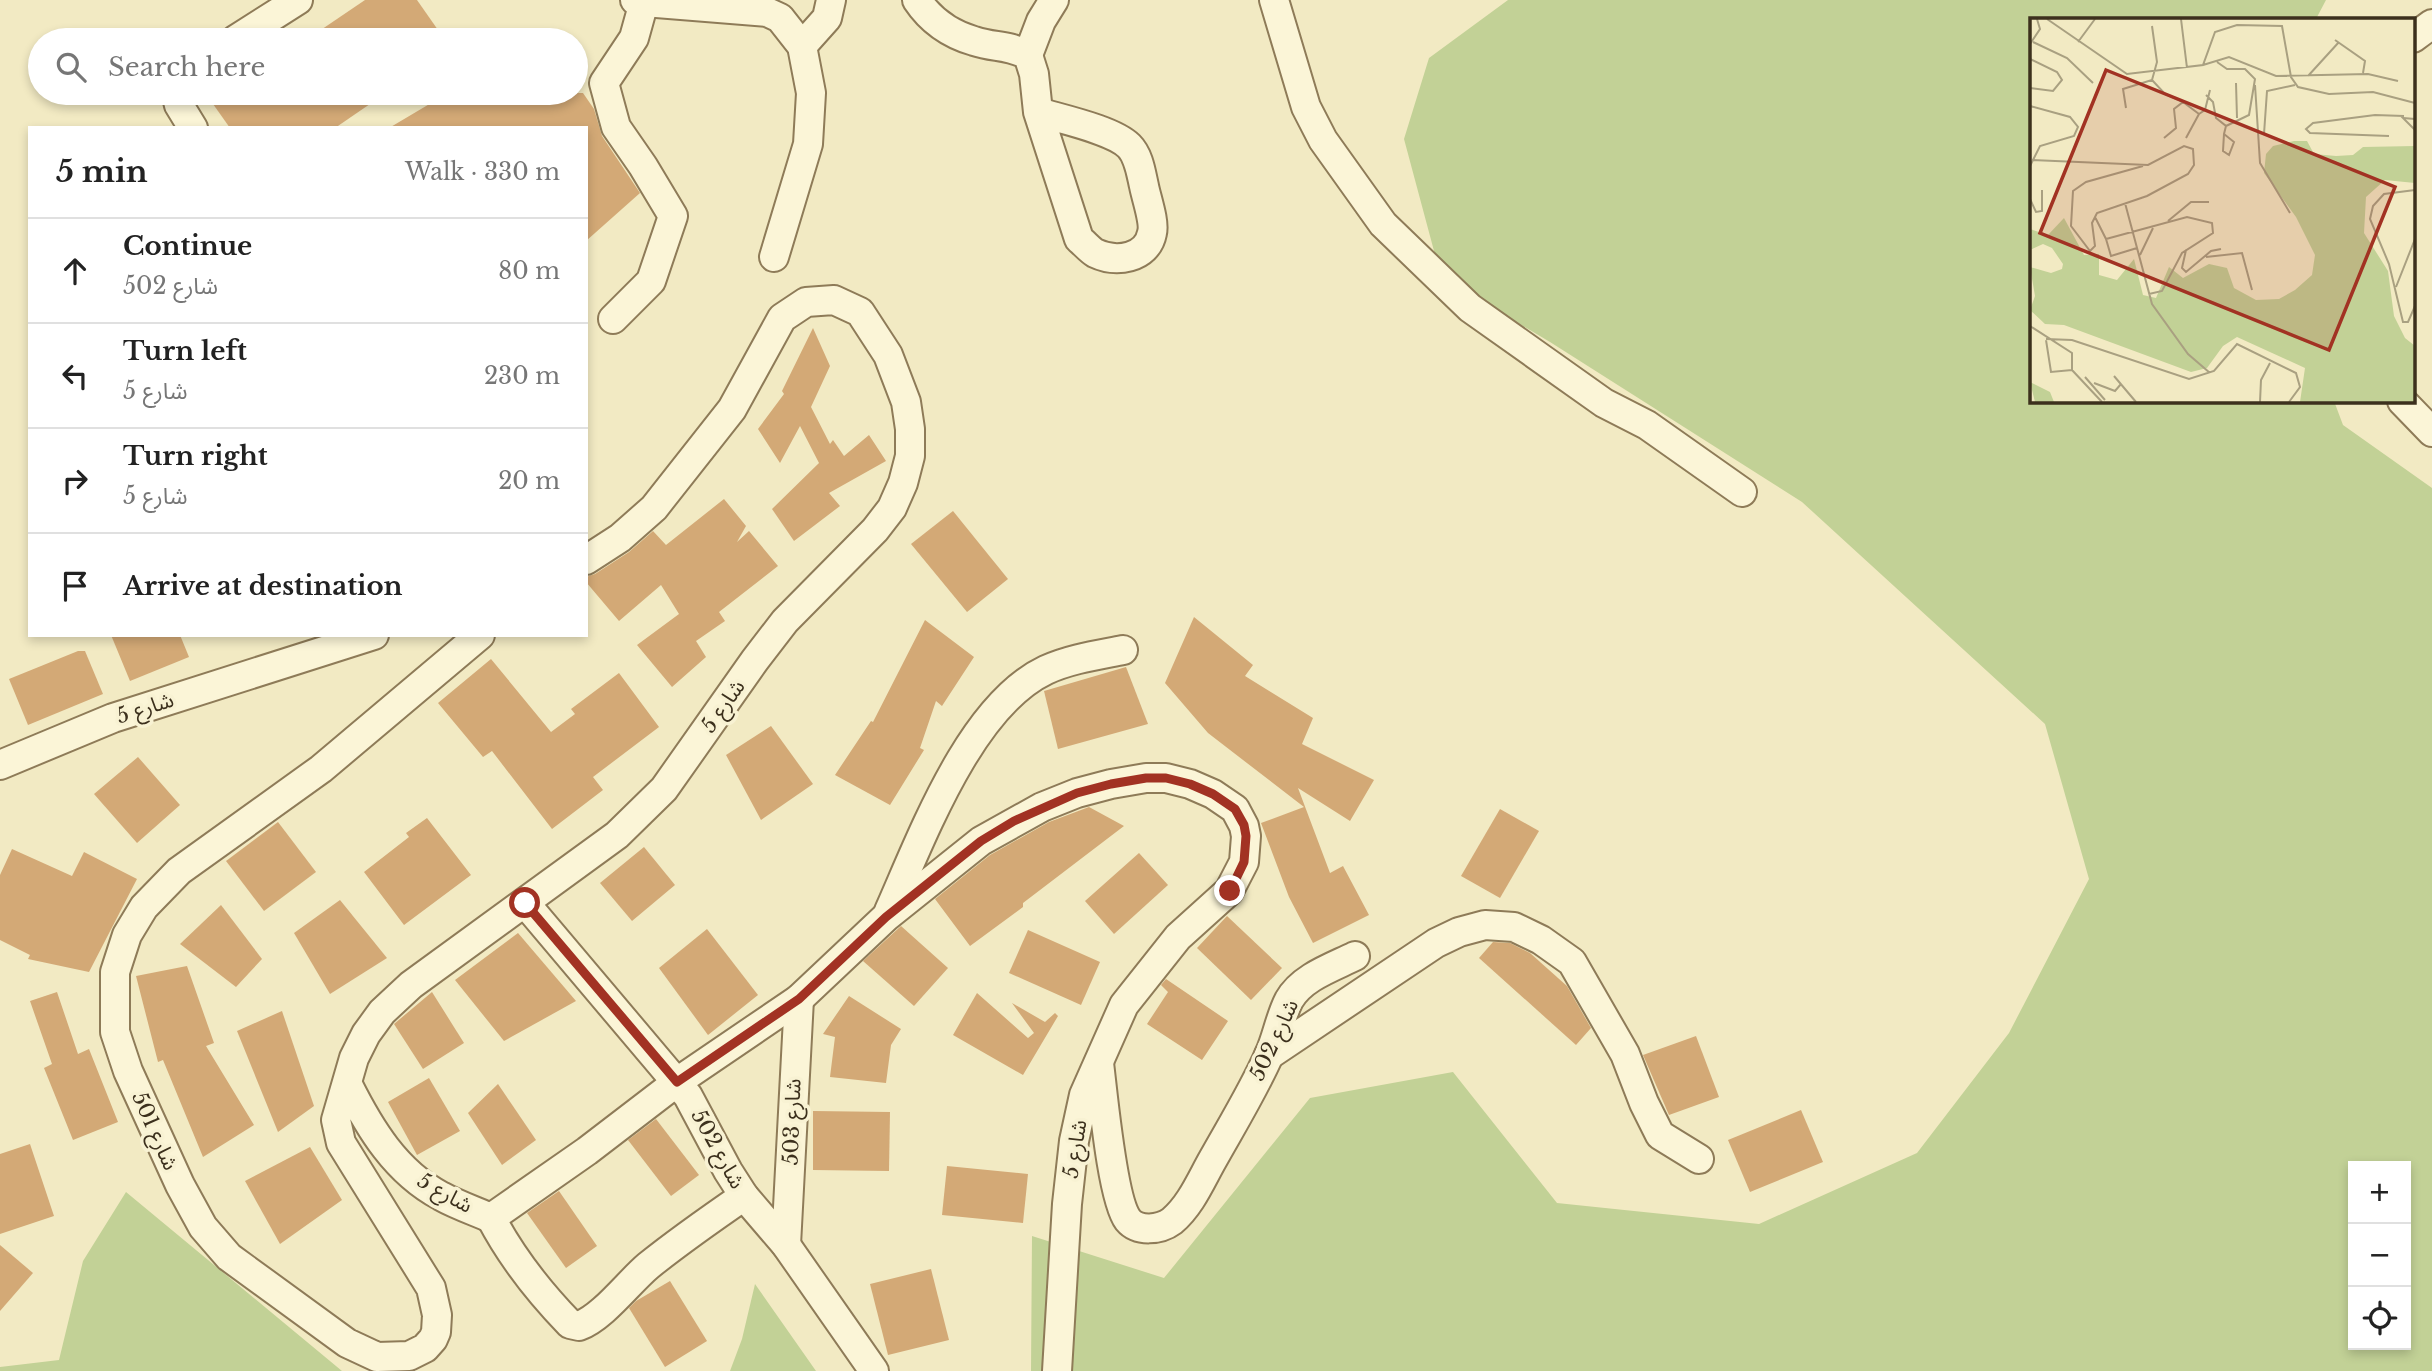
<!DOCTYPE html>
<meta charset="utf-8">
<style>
body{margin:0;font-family:"Libre Baskerville","Noto Sans Arabic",serif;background:#f2f2f2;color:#222}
.controls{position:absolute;right:21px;bottom:21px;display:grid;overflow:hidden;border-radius:0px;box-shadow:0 4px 10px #0003}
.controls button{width:63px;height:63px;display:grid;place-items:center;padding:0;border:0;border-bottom:2px solid #e0e0e0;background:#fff;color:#222;font:35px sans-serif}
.stop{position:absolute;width:21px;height:21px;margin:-16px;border:5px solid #a23223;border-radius:50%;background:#fff}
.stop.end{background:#a23223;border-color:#fff;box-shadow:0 2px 7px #0008}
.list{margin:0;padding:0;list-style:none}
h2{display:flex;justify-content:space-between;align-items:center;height:91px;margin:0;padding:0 28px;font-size:30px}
h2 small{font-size:23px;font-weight:400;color:#767676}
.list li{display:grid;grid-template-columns:46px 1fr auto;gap:21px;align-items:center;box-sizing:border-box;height:105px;padding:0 28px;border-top:2px solid #e0e0e0}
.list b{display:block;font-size:26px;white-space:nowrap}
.list p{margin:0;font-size:23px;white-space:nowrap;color:#767676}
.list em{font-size:23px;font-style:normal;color:#767676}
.icon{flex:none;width:38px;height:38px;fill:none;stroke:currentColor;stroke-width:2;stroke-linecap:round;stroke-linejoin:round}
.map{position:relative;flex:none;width:2432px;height:1371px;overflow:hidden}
.search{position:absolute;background:#fff;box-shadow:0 4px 10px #0003;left:28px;top:28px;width:560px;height:77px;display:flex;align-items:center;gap:18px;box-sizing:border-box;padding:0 24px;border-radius:38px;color:#767676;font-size:26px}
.panel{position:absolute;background:#fff;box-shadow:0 4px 10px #0003;left:28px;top:126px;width:560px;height:511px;border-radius:0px}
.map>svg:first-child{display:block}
.green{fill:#c2d196;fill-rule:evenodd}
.building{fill:#d3a976}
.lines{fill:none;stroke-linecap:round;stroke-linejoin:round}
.minor-casing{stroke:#8e7b58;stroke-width:32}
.minor{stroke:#fbf5d7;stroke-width:28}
.route{stroke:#a23223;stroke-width:9}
.labels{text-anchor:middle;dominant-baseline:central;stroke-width:7;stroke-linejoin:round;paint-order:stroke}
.street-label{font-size:21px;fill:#3c301d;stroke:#f8f2d3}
.inset-road{fill:none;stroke:#a9a081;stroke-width:2}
.view{fill:#a23223;fill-opacity:0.15;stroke:#a23223;stroke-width:3.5}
.inset-edge{fill:none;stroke:#3c301d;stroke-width:3.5}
</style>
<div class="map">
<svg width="2432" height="1371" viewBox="0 0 2432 1371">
<rect width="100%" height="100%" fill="#f2eac3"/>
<g class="green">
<path d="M1508,0H2326L2316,19H2031V401H2334L2343,425L2432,488V1371H1031L1032,1236L1164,1278L1310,1098L1453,1072L1557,1203L1759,1224L1917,1153L2009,1033L2089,879L2045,724L1802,502L1550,342L1441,277L1404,139L1429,58ZM2353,1166H2406V1345H2353Z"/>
<path d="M126,1192L342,1371H0V1367L59,1360L83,1261Z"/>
<path d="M755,1284L816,1371H730L742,1339Z"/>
</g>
<g class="building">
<path d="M365,0H417L445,40H306Z"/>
<path d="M229,93H386L335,128H230L213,104Z"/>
<path d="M448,93H583L594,109L602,136L640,193L586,241V128H389Z"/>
<path d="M813,328L830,366L811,407L830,444L833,440L844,456L869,435L886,461L829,493L840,506L794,541L772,509L819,463L800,426L780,463L758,429L784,394L782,391Z"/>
<path d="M724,499L746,526L737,542L749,531L778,566L719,612L725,621L696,641L706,657L672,687L637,645L679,614L661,585L619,621L586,582V577L595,574L629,552L653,531L666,545Z"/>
<path d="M953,511L1008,579L967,612L911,544Z"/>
<path d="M1194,617L1253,665L1245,676L1313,718L1302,744L1374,780L1350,821L1298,788L1330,873L1343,866L1369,915L1313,943L1289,897L1261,823L1304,807L1208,733L1165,683Z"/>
<path d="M925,620L974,657L942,706L936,701L920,748L924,750L890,805L835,775L871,721L873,722Z"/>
<path d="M111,635H180L189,657L130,681Z"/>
<path d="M78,651H85L103,694L28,725L9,679Z"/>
<path d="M491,659L551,732L575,714L571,709L619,673L659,727L593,777L603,790L552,829L492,751L483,757L438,703Z"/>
<path d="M1126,667L1148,724L1058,749L1044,691Z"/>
<path d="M771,726L813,784L761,820L726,755Z"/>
<path d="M138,757L180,805L137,843L94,794Z"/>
<path d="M1089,807L1124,826L1023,903V907L970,946L935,899L990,855L1049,822Z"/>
<path d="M1500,809L1539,831L1500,898L1461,876Z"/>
<path d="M427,818L471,875L404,925L364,872L409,837L406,833Z"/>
<path d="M278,822L316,872L264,911L226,861Z"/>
<path d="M644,847L675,885L632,921L600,883Z"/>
<path d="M12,849L72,876L84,852L137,879L89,972L28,959L30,955L0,940V875Z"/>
<path d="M1139,853L1168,885L1114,934L1085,901Z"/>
<path d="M340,900L387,958L330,994L294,933Z"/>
<path d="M221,905L262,959L236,987L180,944Z"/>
<path d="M1227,916L1282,968L1251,1000L1197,948Z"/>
<path d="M901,926L948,968L914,1006L863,961Z"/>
<path d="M707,929L758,995L708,1035L659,968Z"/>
<path d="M1028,930L1100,962L1081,1005L1009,973Z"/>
<path d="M518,933L576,1001L504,1041L455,980Z"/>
<path d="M1493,942L1510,943L1530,953L1567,986L1591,1028L1576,1045L1479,958Z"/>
<path d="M187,966L214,1043L206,1046L254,1125L203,1157L163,1060L158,1062L136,976Z"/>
<path d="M1166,979L1228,1021L1202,1060L1147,1024L1168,992L1161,985Z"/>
<path d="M57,992L78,1054L89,1049L118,1122L73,1140L44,1068L52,1064L30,1001Z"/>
<path d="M432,992L464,1043L423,1069L394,1024Z"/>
<path d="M977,993L1028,1038L1034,1033L1012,1003L1045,1022L1055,1013L1058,1016L1023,1075L953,1035Z"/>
<path d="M849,996L901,1029L891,1045L886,1083L830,1077L835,1037L823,1034Z"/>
<path d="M282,1011L314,1106L278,1132L237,1031Z"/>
<path d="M1696,1036L1719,1097L1669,1115L1643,1055Z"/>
<path d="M429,1078L460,1131L417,1155L388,1102Z"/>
<path d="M498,1084L536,1140L502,1165L468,1113Z"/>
<path d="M1801,1110L1823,1162L1750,1192L1728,1140Z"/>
<path d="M813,1111L890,1112L889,1171L813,1170Z"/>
<path d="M656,1119L699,1175L671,1196L628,1140Z"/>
<path d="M30,1144L54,1216L0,1234V1154Z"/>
<path d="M310,1147L342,1200L280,1244L245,1181Z"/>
<path d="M947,1166L1028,1174L1023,1223L942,1215Z"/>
<path d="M559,1191L597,1246L566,1268L527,1213Z"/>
<path d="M0,1245L33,1273L0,1311Z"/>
<path d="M931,1269L949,1340L888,1355L870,1284Z"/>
<path d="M670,1281L707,1341L665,1367L629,1308L636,1301Z"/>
</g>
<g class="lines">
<g class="minor-casing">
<g id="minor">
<path d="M917,0C931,21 950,34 974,41C995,48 1006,44 1028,55L1034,74L1038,112L1079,239C1084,243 1090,250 1095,253C1116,263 1147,259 1152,233C1155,222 1146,197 1144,186C1141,173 1139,156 1129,146C1113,130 1061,119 1038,112"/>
<path d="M1274,0L1306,107L1323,140L1383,224L1470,308L1604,403L1647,425L1742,492"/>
<path d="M644,2L767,12L780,18L802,46L811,93L808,144L774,257"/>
<path d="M2413,38L2432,24"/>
<path d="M235,40L298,0"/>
<path d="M802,46L827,18L831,0"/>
<path d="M1028,55L1041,21L1054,0"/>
<path d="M176,93L179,105L193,128"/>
<path d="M613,319L651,281L673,216L643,166L616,127L604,83L634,38L644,2L635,0"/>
<path d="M2402,401L2432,432"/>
<path d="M480,635L321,769L179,871L144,907L127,935L115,972V1032L128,1071L180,1185L203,1227L229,1257L347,1343L377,1357L409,1356L425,1348L433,1339L436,1332L437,1315L431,1288L341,1143L336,1120L354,1058L366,1034L382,1012L411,985L617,835L664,789L755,660L785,621L875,530L892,508L903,483L910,456V429L906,402L888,355L860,312L834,300L806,302L782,318L732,409L654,508L620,538L586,560"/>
<path d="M0,765L113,718L374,635"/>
<path d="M525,903L688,1096L728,1171L744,1196L786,1245L874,1371"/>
<path d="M889,911C922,837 970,706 1046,670C1070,659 1098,655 1123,650"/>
<path d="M1269,1055L1436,943L1459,932L1485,925L1514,927L1541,940L1572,962L1625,1054L1644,1103L1660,1135L1699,1159"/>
<path d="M1099,1063C1103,1094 1112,1199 1128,1220C1138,1232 1160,1230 1172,1221C1191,1205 1201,1180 1213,1159C1232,1125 1253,1091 1269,1055C1277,1038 1280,1017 1289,1000C1302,977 1333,967 1355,956"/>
<path d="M348,1085C370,1129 396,1172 441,1196C457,1205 475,1211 491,1218"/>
<path d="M491,1218L587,1151L677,1082L799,999L886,917L981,841L1042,807L1077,793L1111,784L1146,778H1166L1190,784L1213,794L1235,809L1244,826L1246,836L1244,862L1229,891L1178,937L1124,1005L1084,1095L1074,1141L1067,1204L1057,1371"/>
<path d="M491,1218C512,1258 538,1291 570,1324L579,1326C603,1317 628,1283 648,1266C679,1241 712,1218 744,1196"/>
<path d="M786,1245L799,999"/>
</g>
</g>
<use href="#minor" class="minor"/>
</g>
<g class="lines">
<path class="route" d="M525,903L677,1082L799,999L886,917L981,841L1014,821L1077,793L1111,784L1146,778H1166L1190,784L1213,794L1235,809L1244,825L1246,836L1244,862L1230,891"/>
</g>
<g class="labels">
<g class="street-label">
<text transform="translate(723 706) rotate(-55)">شارع 5</text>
<text transform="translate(145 708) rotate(-18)">شارع 5</text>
<text transform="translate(1274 1040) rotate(-65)">شارع 502</text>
<text transform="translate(792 1122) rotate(-88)">شارع 503</text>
<text transform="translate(155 1131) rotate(66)">شارع 501</text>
<text transform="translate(718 1149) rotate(61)">شارع 502</text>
<text transform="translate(1075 1149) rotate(-81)">شارع 5</text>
<text transform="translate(445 1193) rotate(29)">شارع 5</text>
</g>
</g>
<g transform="translate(2030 18)">
<rect width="385" height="385" fill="#f2eac3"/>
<path d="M264,123H277L284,136L306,138L323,137L333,129L385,128V165L355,162L336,179L334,215L358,253L364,298L375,320L385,328V384H270L275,350L207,319L193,328L177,350L161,354L34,307L15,306L0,292L5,278L0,249L21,255L32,251L33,246L22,230L13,226L0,232V211L18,217L34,200L54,237L69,236V257L87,262L104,241L113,277L126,280L139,249L153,260L179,246L197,250L204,270L226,282L249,281L265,272L282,257L285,237L266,199L234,155L236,136L243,128ZM0,364L20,374L24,384H5Z" fill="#c2d196"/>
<path class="inset-road" d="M17,1L97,56L173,47L185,14L207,7L252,8L261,59L268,69L299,76L343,74L385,85M151,1L157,50M305,22L335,43L333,55M3,24L37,40L63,65M48,24L65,1M0,26L10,11L7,1M0,41L27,54L32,62L23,73L0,70M187,44L197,51H215L225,61L219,97L196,108M173,47L199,39L246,58L338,56L368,63M278,58L309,24M122,62L135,76L153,84L144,91L146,110L134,120M206,65L207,100M225,67L230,145L260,195M176,77L183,84L186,100L196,108L194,116L193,133L199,137L204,124L194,116M153,84L169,96L156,120M0,88L40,99L48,109L44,118L10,128L0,148M96,90L93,71L122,62L127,44L122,8M169,96L175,92L180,72M385,101L373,100L385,112M234,116L237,73L265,67M359,118L280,115L276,111L283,105L345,97L374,98M2,142L118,147L154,128L163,131L164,147L158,156L117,178L67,195L62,205L65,228L60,233L41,208L43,173L56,164L113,148M385,172L354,176L343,188L340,201L359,246L373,304H378L385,288M0,181L6,194L12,193V172M95,185L122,286L158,336L180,355M65,199L76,221M138,203L161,184H179M76,221L157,199L182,205L183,215L152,235L132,273L119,276M76,221L81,238L107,230M156,232L152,250L156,254L181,233L191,231M110,237L123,210M176,239L212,235L222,272M366,269L385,221M0,308L42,335V352L72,384M16,321L42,322L159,361L184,353L207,326L266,355L270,369L259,384M16,322L21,354L42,352M84,358L106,384M55,359L75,382M64,365L85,373L91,366M230,384L231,362L240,345"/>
<path class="view" d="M76,52L365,169L299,332L10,215Z"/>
<rect width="385" height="385" class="inset-edge"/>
</g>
</svg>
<div class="controls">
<button>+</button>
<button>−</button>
<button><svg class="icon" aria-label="locate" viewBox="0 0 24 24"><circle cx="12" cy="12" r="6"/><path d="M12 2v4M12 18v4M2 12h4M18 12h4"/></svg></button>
</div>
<div class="stop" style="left:525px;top:903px"></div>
<div class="stop end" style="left:1230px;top:891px"></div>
<div class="search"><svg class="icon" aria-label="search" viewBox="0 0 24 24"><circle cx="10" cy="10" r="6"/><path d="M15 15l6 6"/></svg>Search here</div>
<section class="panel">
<h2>5 min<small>Walk · 330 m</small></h2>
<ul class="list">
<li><svg class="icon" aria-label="ahead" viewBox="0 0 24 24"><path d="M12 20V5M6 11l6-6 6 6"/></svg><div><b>Continue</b><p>شارع 502</p></div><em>80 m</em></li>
<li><svg class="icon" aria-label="left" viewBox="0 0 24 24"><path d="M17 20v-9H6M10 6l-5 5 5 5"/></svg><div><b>Turn left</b><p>شارع 5</p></div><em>230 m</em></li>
<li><svg class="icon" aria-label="right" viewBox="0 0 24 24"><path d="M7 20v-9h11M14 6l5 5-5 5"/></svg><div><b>Turn right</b><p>شارع 5</p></div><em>20 m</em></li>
<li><svg class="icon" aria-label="arrive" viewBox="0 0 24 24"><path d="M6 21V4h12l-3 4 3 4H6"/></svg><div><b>Arrive at destination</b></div></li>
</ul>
</section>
</div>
